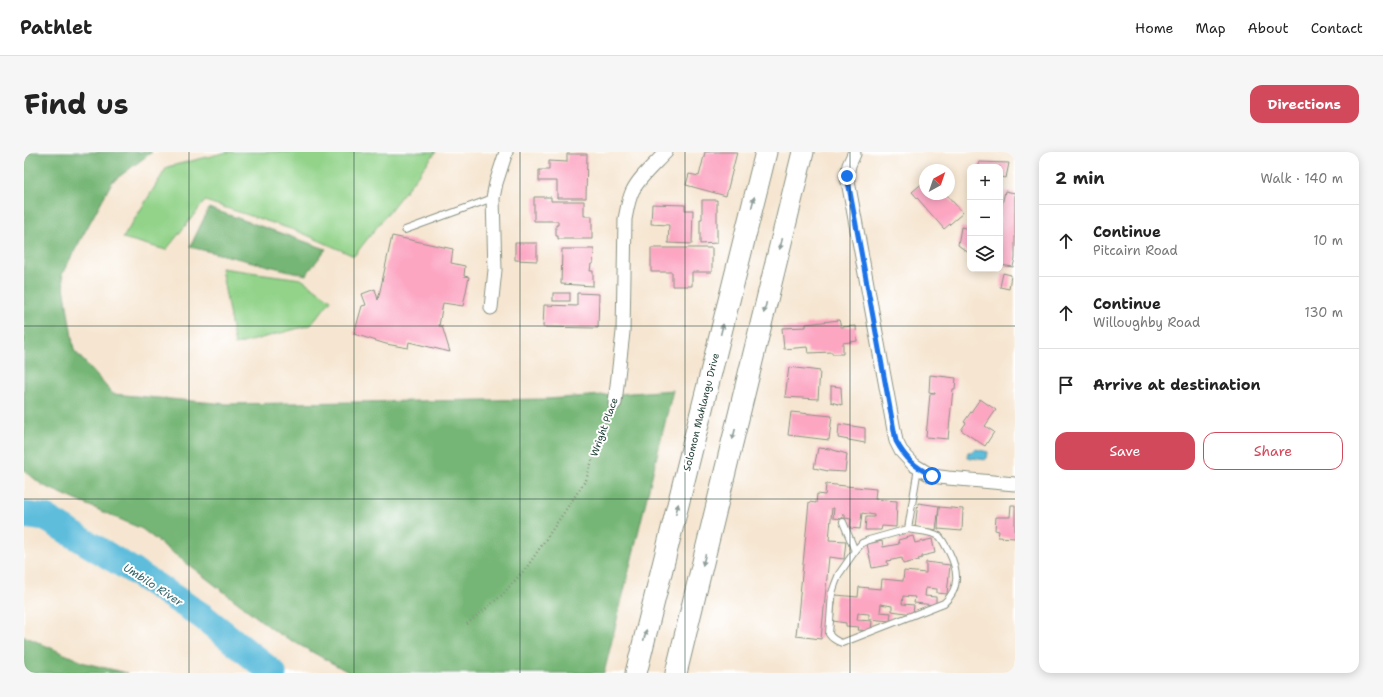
<!DOCTYPE html>
<meta charset="utf-8">
<style>
body{margin:0;font-family:"Shantell Sans",sans-serif;background:#f6f6f6;color:#222}
.controls{position:absolute;right:12px;top:12px;display:grid;overflow:hidden;border-radius:8px;box-shadow:0 2px 10px #0003}
.controls button{width:36px;height:36px;display:grid;place-items:center;padding:0;border:0;border-bottom:1px solid #e0e0e0;background:#fff;color:#222;font:20px sans-serif}
.compass{position:absolute;left:895px;top:12px;width:36px;height:36px;border-radius:50%;background:#fff;box-shadow:0 2px 10px #0003;rotate:40deg}
.stop{position:absolute;width:12px;height:12px;margin:-9px;border:3px solid #1a73e8;border-radius:50%;background:#fff}
.stop.end{background:#1a73e8;border-color:#fff;box-shadow:0 1px 4px #0008}
.list{margin:0;padding:0;list-style:none}
h2{display:flex;justify-content:space-between;align-items:center;height:52px;margin:0;padding:0 16px;font-size:17px}
h2 small{font-size:13px;font-weight:400;color:#767676}
.list li{display:grid;grid-template-columns:26px 1fr auto;gap:12px;align-items:center;box-sizing:border-box;height:72px;padding:0 16px;border-top:1px solid #e0e0e0}
.list b{display:block;font-size:15px;white-space:nowrap}
.list p{margin:0;font-size:13px;white-space:nowrap;color:#767676}
.list em{font-size:13px;font-style:normal;color:#767676}
.actions{display:flex;gap:8px;padding:12px 16px}
.actions a{flex:1;padding:9px 0;border:1px solid #d1495b;border-radius:12px;text-align:center;font-size:14px;color:#d1495b}
.actions .main{background:#d1495b;color:#fff}
.icon{flex:none;width:22px;height:22px;fill:none;stroke:currentColor;stroke-width:2;stroke-linecap:round;stroke-linejoin:round}
.map{position:relative;flex:none;width:991px;height:521px;overflow:hidden;border-radius:12px}
header{display:flex;align-items:center;gap:24px;box-sizing:border-box;height:56px;padding:0 20px;background:#fff;border-bottom:1px solid #e0e0e0}
header strong{font-size:19px}
nav{display:flex;gap:22px;margin-inline-start:auto;font-size:14px}
.intro{display:flex;align-items:center;justify-content:space-between;box-sizing:border-box;height:96px;padding:0 24px}
h1{margin:0;font-size:28px}
.button{padding:10px 18px;border-radius:12px;background:#d1495b;color:#fff;font-size:14px;font-weight:700}
main{display:flex;gap:24px;padding:0 24px}
aside{flex:1;background:#fff;border-radius:12px;box-shadow:0 2px 10px #0003}
.map>svg:first-child{display:block}
.green{fill:#92d389;stroke:#58885e}
.forest{fill:#75b575;stroke:#4a7954}
.water{fill:#5ebddc;stroke:#3e7d88}
.lines{fill:none;stroke-linecap:round;stroke-linejoin:round}
.river{stroke:#5ebddc;stroke-width:27}
.building{fill:#fca6c2}
.service-casing{stroke:#8a9282;stroke-width:8}
.minor-casing{stroke:#8a9282;stroke-width:15}
.trunk-casing{stroke:#8a9282;stroke-width:23}
.path{stroke:#8a9282;stroke-width:2.5;stroke-dasharray:1 3;stroke-linecap:butt}
.service{stroke:#fff;stroke-width:6}
.minor{stroke:#fff;stroke-width:13}
.trunk{stroke:#fff;stroke-width:21}
.oneway{fill:#8f9e9a}
.route{stroke:#1a73e8;stroke-width:5}
.grid{fill:none;stroke:#1f3d34;stroke-width:1;stroke-opacity:0.55}
.labels{text-anchor:middle;dominant-baseline:central;stroke-width:4;stroke-linejoin:round;paint-order:stroke}
.street-label{font-size:10px;fill:#1f3d34;stroke:#fff}
.water-label{font-size:11px;font-style:italic;fill:#326366;stroke:#fff}
</style>
<header>
<strong>Pathlet</strong>
<nav><a>Home</a><a>Map</a><a>About</a><a>Contact</a></nav>
</header>
<div class="intro"><h1>Find us</h1><a class="button">Directions</a></div>
<main>
<div class="map">
<svg width="991" height="521" viewBox="0 0 991 521">
<rect width="100%" height="100%" fill="#fff"/>
<filter id="ink" filterUnits="userSpaceOnUse"><feTurbulence type="fractalNoise" baseFrequency=".025" numOctaves="2"/><feDisplacementMap in="SourceGraphic" scale="8" xChannelSelector="R" yChannelSelector="G"/><feConvolveMatrix kernelMatrix="1 2 1 2 8 2 1 2 1" color-interpolation-filters="sRGB"/></filter>
<filter id="wash" filterUnits="userSpaceOnUse"><feTurbulence type="fractalNoise" baseFrequency=".012" numOctaves="4" result="noise"/><feDisplacementMap in="SourceGraphic" scale="16" xChannelSelector="R" yChannelSelector="G"/><feGaussianBlur stdDeviation="0.9" result="paint"/><feColorMatrix in="noise" values="0 0 0 0 0 0 0 0 0 0 0 0 0 0 0 0 0 1.4 0 .05"/><feComposite in="paint" operator="in"/></filter>
<g filter="url(#wash)">
<rect width="100%" height="100%" fill="#f6e6d1"/>
<g class="green">
<path d="M203,0H412L330,104L276,80L181,49L142,98L99,86L143,15Z"/>
<path d="M197,116L277,127L307,148L287,173L211,193Z"/>
</g>
<g class="forest">
<path d="M0,0H128L88,30L38,122L50,198L89,242L203,252L523,247L649,238L580,521H326L252,480L118,377L18,333L0,318Z"/>
<path d="M185,56L302,97L282,123L166,95Z"/>
<path d="M0,484L61,511L103,521H0Z"/>
</g>
<path class="water" d="M951,297L964,300L963,306L961,308L949,306L948,307L943,306L944,300H948Z"/>
<g class="lines">
<path class="river" d="M0,363L22,366L111,420L178,464L249,521"/>
</g>
<g id="blocks">
<g class="building">
<path d="M681,0H713L702,44L662,33L665,22L675,24Z"/>
<path d="M543,2H563L562,46H533V29H515V18H525V9L543,10Z"/>
<path d="M955,10L985,11L982,26L976,25V15H955Z"/>
<path d="M901,29V42H922L939,61L920,77L888,40Z"/>
<path d="M981,39L991,41V106L989,115L976,113V62Z"/>
<path d="M510,45H527V49H560V64H568V87H534V84H532V73H534V69H510Z"/>
<path d="M678,48H693V91L676,92V67H678Z"/>
<path d="M628,52L661,53V58H669L668,92L644,91L645,73L627,72Z"/>
<path d="M937,75L946,77V102L934,93Z"/>
<path d="M368,84L429,97L427,111L441,114L440,124L445,125L439,154L419,151L415,174H418L426,200L385,190L384,196L362,192L330,182L338,154L342,153L338,142L351,137L354,148Z"/>
<path d="M491,91H513V109L491,108Z"/>
<path d="M627,96H688V120H668V134H648V120H627Z"/>
<path d="M538,97H570L569,112H567L566,119H569V134L537,132Z"/>
<path d="M979,121L987,123L985,137L976,135Z"/>
<rect x="529" y="141" width="17" height="8"/>
<path d="M553,141L575,142L574,176L519,175L520,153L553,154Z"/>
<path d="M815,168L817,175L832,174L833,189L819,191V202H808V200L784,201L783,195L760,197L758,176L782,175V172Z"/>
<path d="M765,215L796,219L794,247L761,245Z"/>
<path d="M906,223L932,226L931,237H929L924,287L902,285L906,242H911V241L905,240Z"/>
<path d="M807,234L817,235L818,253L807,250Z"/>
<path d="M956,247L972,258L961,274L970,280L961,294L937,278L942,271L940,270Z"/>
<path d="M767,260L808,264L805,288L764,283Z"/>
<path d="M815,272L841,276V291L814,286Z"/>
<path d="M794,296L806,297L823,302L821,320L804,319L790,316Z"/>
<path d="M802,332L852,337L851,347L873,349L872,375L858,374L857,378H841L842,365H850V363L838,361L836,377L826,376L827,367L821,366V362H819L818,367L809,366L810,356H808L805,388L822,389L820,407L805,405L797,487L772,484L785,350L792,351L793,342L801,343Z"/>
<path d="M894,351L915,354L912,378L891,375Z"/>
<path d="M987,353H991V386L974,385L975,379L971,378L972,365H986Z"/>
<path d="M915,355L939,357L938,379L914,377Z"/>
<path d="M889,384L891,391L908,387L911,401L898,404V406L894,407L895,408L879,412L878,406L863,409L864,413L848,416L843,392L858,389L859,395L875,392L874,388Z"/>
<path d="M902,410L926,413L923,442L913,441V437L902,436L901,444L912,445V453L890,451L891,445L879,444L878,452L890,453L889,462L868,459V454L857,452L856,460L867,461L866,469L845,467V462L834,461L833,468L848,469L847,479L834,478L835,475L822,474V471L809,469L812,443L834,445L835,435L857,437L858,427L879,429L880,419L902,421Z"/>
</g>
</g>
</g>
<g filter="url(#ink)">
<use href="#blocks" fill-opacity="0" stroke="#8a9282" stroke-width="1"/>
<g class="lines">
<g class="service-casing">
<g id="service">
<path d="M381,78L469,46"/>
<path d="M819,370L831,399"/>
<path d="M884,377C894,379 907,379 915,384C919,388 922,395 925,400C934,418 937,436 920,451L818,491C812,489 808,487 805,482L808,441L811,432L815,422L831,399L838,391L845,388L884,377L894,316"/>
</g>
</g>
<g class="minor-casing">
<g id="minor">
<path d="M830,2L825,13L823,24L872,289L877,299L890,313L908,324L924,326L991,332"/>
<path d="M467,156L471,118L469,46L472,31L482,0"/>
<path d="M591,251L599,180L601,67C603,58 604,49 608,40C615,25 631,12 642,0"/>
</g>
</g>
<g class="trunk-casing">
<g id="trunk">
<path d="M612,521L742,0"/>
<path d="M652,521L779,0"/>
</g>
</g>
<path class="path" d="M443,472L478,443L503,415L562,328L571,299L586,262"/>
<use href="#service" class="service"/>
<use href="#minor" class="minor"/>
<use href="#trunk" class="trunk"/>
</g>
<defs><path id="oneway-solid" d="M-6-.8H1V-3.2L6.5 0L1 3.2V.8H-6Z"/></defs>
<g class="oneway">
<use href="#oneway-solid" transform="translate(729 50) rotate(-76)"/>
<use href="#oneway-solid" transform="translate(757 92) rotate(104)"/>
<use href="#oneway-solid" transform="translate(741 156) rotate(104)"/>
<use href="#oneway-solid" transform="translate(698 177) rotate(-76)"/>
<use href="#oneway-solid" transform="translate(710 282) rotate(104)"/>
<use href="#oneway-solid" transform="translate(653 357) rotate(-76)"/>
<use href="#oneway-solid" transform="translate(680 408) rotate(104)"/>
<use href="#oneway-solid" transform="translate(621 483) rotate(-76)"/>
</g>
</g>
<g class="lines" filter="url(#ink)">
<path class="route" d="M823,24L872,289C881,306 890,314 908,324"/>
</g>
<path class="grid" d="M165,0V521M330,0V521M496,0V521M661,0V521M826,0V521M0,174H991M0,347H991"/>
<g class="labels">
<g class="street-label">
<text transform="translate(677 260) rotate(-76)">Solomon Mahlangu Drive</text>
<text transform="translate(580 275) rotate(-70)">Wright Place</text>
</g>
<g class="water-label">
<text transform="translate(129 433) rotate(33)">Umbilo River</text>
</g>
</g>
</svg>
<div class="controls">
<button>+</button>
<button>−</button>
<button><svg class="icon" aria-label="layers" viewBox="0 0 24 24"><path d="M12 4l9 5-9 5-9-5zM3 14l9 5 9-5"/></svg></button>
</div>
<svg class="compass" viewBox="-18 -18 36 36"><path d="M0-13l5 13h-10z" fill="#e53935"/><path d="M0 13l5-13h-10z" fill="#767676"/></svg>
<div class="stop" style="left:908px;top:324px"></div>
<div class="stop end" style="left:823px;top:24px"></div>
</div>
<aside>
<h2>2 min<small>Walk · 140 m</small></h2>
<ul class="list">
<li><svg class="icon" aria-label="ahead" viewBox="0 0 24 24"><path d="M12 20V5M6 11l6-6 6 6"/></svg><div><b>Continue</b><p>Pitcairn Road</p></div><em>10 m</em></li>
<li><svg class="icon" aria-label="ahead" viewBox="0 0 24 24"><path d="M12 20V5M6 11l6-6 6 6"/></svg><div><b>Continue</b><p>Willoughby Road</p></div><em>130 m</em></li>
<li><svg class="icon" aria-label="arrive" viewBox="0 0 24 24"><path d="M6 21V4h12l-3 4 3 4H6"/></svg><div><b>Arrive at destination</b></div></li>
</ul>
<div class="actions"><a class="main">Save</a><a>Share</a></div>
</aside>
</main>
